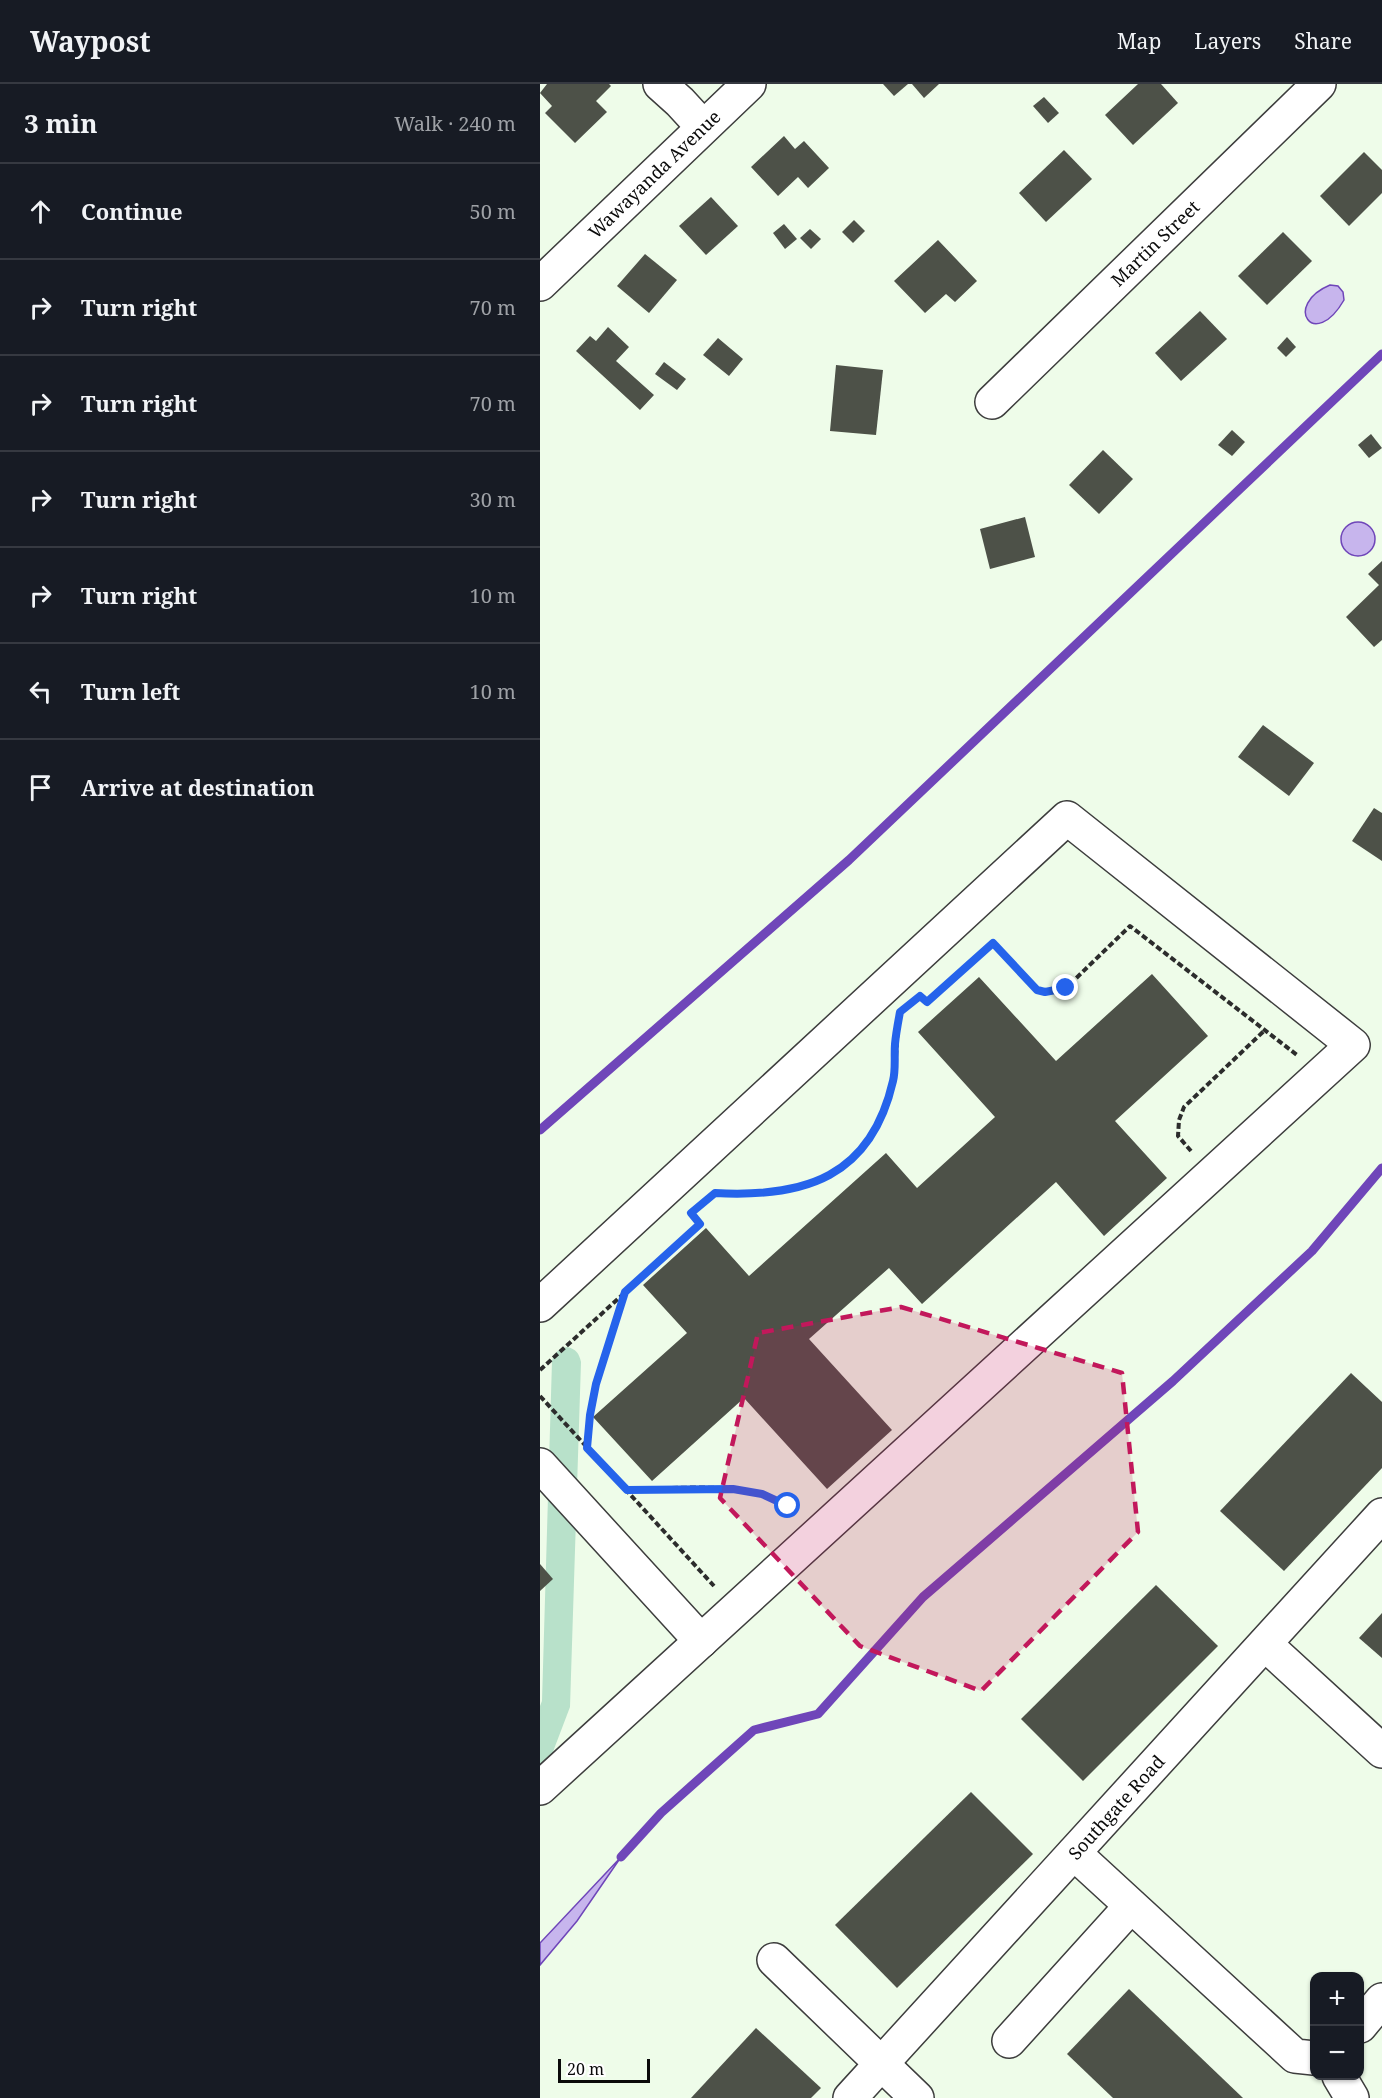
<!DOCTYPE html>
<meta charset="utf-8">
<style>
body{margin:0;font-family:"Noto Serif",serif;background:#242831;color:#f1f3f6}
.controls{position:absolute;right:18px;bottom:18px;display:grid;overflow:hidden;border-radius:12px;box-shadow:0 2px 4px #0004}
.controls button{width:54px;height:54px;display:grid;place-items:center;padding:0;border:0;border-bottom:2px solid #363941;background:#171b24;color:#f1f3f6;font:30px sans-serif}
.scale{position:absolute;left:18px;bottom:15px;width:92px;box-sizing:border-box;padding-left:6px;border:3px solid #0a0a0a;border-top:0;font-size:16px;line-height:21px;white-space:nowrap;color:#0a0a0a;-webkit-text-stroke:4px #fff;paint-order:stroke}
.stop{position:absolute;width:18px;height:18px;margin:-14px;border:4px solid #2563eb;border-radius:50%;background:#fff}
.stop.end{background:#2563eb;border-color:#fff;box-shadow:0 2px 6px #0008}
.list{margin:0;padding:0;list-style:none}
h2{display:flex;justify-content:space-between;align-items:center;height:78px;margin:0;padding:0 24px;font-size:26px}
h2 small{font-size:20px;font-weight:400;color:#9ea1a6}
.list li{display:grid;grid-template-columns:39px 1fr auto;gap:18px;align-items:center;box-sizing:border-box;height:96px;padding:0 24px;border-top:2px solid #363941}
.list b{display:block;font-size:22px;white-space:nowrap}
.list em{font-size:20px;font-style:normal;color:#9ea1a6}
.icon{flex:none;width:33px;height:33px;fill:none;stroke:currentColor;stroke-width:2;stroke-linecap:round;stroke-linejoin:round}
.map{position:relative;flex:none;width:842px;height:2014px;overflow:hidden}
header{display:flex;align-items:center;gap:36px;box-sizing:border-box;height:84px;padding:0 30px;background:#171b24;border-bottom:2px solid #363941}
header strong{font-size:28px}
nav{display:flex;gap:33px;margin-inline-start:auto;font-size:21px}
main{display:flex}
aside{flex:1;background:#171b24}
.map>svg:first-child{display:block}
.green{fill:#b8e1ca}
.water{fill:#c7b5ed;stroke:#6f46b9;stroke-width:1.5}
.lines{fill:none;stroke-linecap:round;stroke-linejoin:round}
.stream{stroke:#6f46b9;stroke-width:9}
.building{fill:#4d5148}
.minor-casing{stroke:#3d3d3d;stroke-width:36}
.path{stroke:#2c2c2c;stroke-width:4;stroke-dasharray:6 3;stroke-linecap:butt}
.minor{stroke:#fff;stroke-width:33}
.route{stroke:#2563eb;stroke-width:8}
.marked{fill:#c2185b;fill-opacity:0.2;stroke:#c2185b;stroke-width:4.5;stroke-dasharray:12 8;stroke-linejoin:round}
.labels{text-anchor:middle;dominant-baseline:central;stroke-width:6;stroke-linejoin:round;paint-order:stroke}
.street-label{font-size:18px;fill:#0a0a0a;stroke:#fff}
</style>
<header>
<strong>Waypost</strong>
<nav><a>Map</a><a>Layers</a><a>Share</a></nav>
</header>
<main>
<aside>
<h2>3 min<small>Walk · 240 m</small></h2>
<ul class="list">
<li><svg class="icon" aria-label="ahead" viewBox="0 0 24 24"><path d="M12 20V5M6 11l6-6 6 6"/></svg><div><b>Continue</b></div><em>50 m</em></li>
<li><svg class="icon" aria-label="right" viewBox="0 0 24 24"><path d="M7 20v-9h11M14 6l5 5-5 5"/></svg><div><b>Turn right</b></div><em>70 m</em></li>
<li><svg class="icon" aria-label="right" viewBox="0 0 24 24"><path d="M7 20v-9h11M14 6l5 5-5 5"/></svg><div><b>Turn right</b></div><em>70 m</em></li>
<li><svg class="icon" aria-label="right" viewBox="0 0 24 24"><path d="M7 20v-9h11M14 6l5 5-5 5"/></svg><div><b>Turn right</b></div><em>30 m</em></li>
<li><svg class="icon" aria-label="right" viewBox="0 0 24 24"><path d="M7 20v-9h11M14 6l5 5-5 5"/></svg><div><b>Turn right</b></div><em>10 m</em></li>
<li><svg class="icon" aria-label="left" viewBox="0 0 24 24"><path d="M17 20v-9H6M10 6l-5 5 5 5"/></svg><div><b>Turn left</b></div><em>10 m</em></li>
<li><svg class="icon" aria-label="arrive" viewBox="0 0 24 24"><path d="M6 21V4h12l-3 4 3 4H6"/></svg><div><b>Arrive at destination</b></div></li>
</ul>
</aside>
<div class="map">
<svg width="842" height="2014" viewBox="0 0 842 2014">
<rect width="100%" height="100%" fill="#eefce9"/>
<path class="green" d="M27,1263C36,1265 39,1269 41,1278L30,1623L11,1673L0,1689V1622L2,1617L12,1277C15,1268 18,1265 27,1263Z"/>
<g class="water">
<path d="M790,201L798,202L803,208L804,216C774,268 742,221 790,201Z"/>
<circle cx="818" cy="455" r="17"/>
<path d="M81,1773L37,1837L0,1881V1859Z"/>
</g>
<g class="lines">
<g class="stream">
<path d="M0,1046L309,776L842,270"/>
<path d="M81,1773L121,1729L214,1646L278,1630L383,1513L633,1297L772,1167L842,1084"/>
</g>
</g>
<g class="building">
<path d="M7,0H69L71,2L56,17L67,28L35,59L5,29L12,22L0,9Z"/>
<path d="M343,0H368L354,12Z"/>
<path d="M372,0H399L384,14Z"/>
<path d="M598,0H621L638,19L593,61L565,31Z"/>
<path d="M504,13L519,29L508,39L493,22Z"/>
<path d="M244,52L255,65L264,57L289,84L268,104L258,93L238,112L211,83Z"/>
<path d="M524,66L552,95L506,138L479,109Z"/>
<path d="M824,68L842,86V109L809,142L780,112Z"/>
<path d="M171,113L198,142L166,171L139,142Z"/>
<path d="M314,136L325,147L313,159L302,148Z"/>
<path d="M244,140L257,155L245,165L233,149Z"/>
<path d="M270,145L281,155L271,165L260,154Z"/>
<path d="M743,148L772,177L727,221L698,192Z"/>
<path d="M398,156L437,197L415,218L406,210L385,229L354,197Z"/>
<path d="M105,170L137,196L109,229L77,202Z"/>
<path d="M660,227L687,255L641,297L615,269Z"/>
<path d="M68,243L89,263L76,277L114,311L100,326L36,267L50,252L56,257Z"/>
<path d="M747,253L756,263L746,273L737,264Z"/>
<path d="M178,254L203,275L189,292L163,271Z"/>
<path d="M124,278L146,295L137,306L115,290Z"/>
<path d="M296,281L343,286L336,351L290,347Z"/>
<path d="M692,346L705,358L692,372L678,361Z"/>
<path d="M831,350L842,364L829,374L818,361Z"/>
<path d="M563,366L593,395L559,430L529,401Z"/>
<path d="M485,433L495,473L450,485L440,445Z"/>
<path d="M842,477V556L834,563L806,533L839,501L828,490Z"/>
<path d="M723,641L774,679L749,712L698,673Z"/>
<path d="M834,724L842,729V777L812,757Z"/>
<path d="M612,890L668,952L575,1037L627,1094L564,1152L516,1098L382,1220L349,1184L269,1255L352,1346L287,1405L204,1314L112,1397L53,1333L147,1249L103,1201L166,1144L209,1192L346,1069L377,1104L455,1033L378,948L439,893L516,977Z"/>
<path d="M811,1289L842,1318V1384L744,1487L680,1427Z"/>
<path d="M0,1480L13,1495L0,1507Z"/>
<path d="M616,1501L678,1562L543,1697L481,1635Z"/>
<path d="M842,1529V1574L819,1554Z"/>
<path d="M431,1708L493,1770L357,1904L295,1841Z"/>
<path d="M589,1905L703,2014H573L527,1970Z"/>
<path d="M216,1944L281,2004L271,2014H151Z"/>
</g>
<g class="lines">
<g class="minor-casing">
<g id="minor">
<path d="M120,0L140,18L163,43"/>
<path d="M0,200L209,0"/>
<path d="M452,318L779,0"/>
<path d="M0,1221L527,734L813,961L0,1704"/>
<path d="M0,1381L161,1557"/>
<path d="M725,1560L842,1667"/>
<path d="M534,1769L755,1972L774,1974"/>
<path d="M234,1876L377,2014"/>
<path d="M820,1942L842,1916"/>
<path d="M469,1957L591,1822"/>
<path d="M799,1992L812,2014"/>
<path d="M310,2014L842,1431"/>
</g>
</g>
<g class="path">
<path d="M379,912L387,918L453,859L497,906C508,909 516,908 526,904L590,842L757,971"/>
<path d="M651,1067L638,1052L639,1036L644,1023L725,946"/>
<path d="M0,1286L160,1140L151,1129L175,1109C239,1113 305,1104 338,1042C346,1027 352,1010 354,994C357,975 356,955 359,934"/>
<path d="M0,1312L174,1502"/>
<path d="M47,1364L50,1331L56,1300L84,1208"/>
<path d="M87,1406C135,1405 217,1394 256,1428"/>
</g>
<use href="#minor" class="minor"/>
</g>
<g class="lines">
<path class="route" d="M248,1422L222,1410L193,1405L87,1406L47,1364L50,1331L56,1300L85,1208L160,1140L151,1129L175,1109C265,1114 331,1093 353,997C356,985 354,972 355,960C356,949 358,939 360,928L380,912L387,918L453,859L497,906L505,908L526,904"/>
</g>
<path class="marked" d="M361,1223L582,1289L598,1448L441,1607L320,1562L180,1414L218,1249Z"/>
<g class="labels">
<g class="street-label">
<text transform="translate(114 90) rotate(-44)">Wawayanda Avenue</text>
<text transform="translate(615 159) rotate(-44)">Martin Street</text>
<text transform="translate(576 1723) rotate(-48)">Southgate Road</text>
</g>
</g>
</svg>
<div class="controls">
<button>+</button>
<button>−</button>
</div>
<div class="scale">20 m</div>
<div class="stop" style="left:248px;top:1422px"></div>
<div class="stop end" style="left:526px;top:904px"></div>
</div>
</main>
